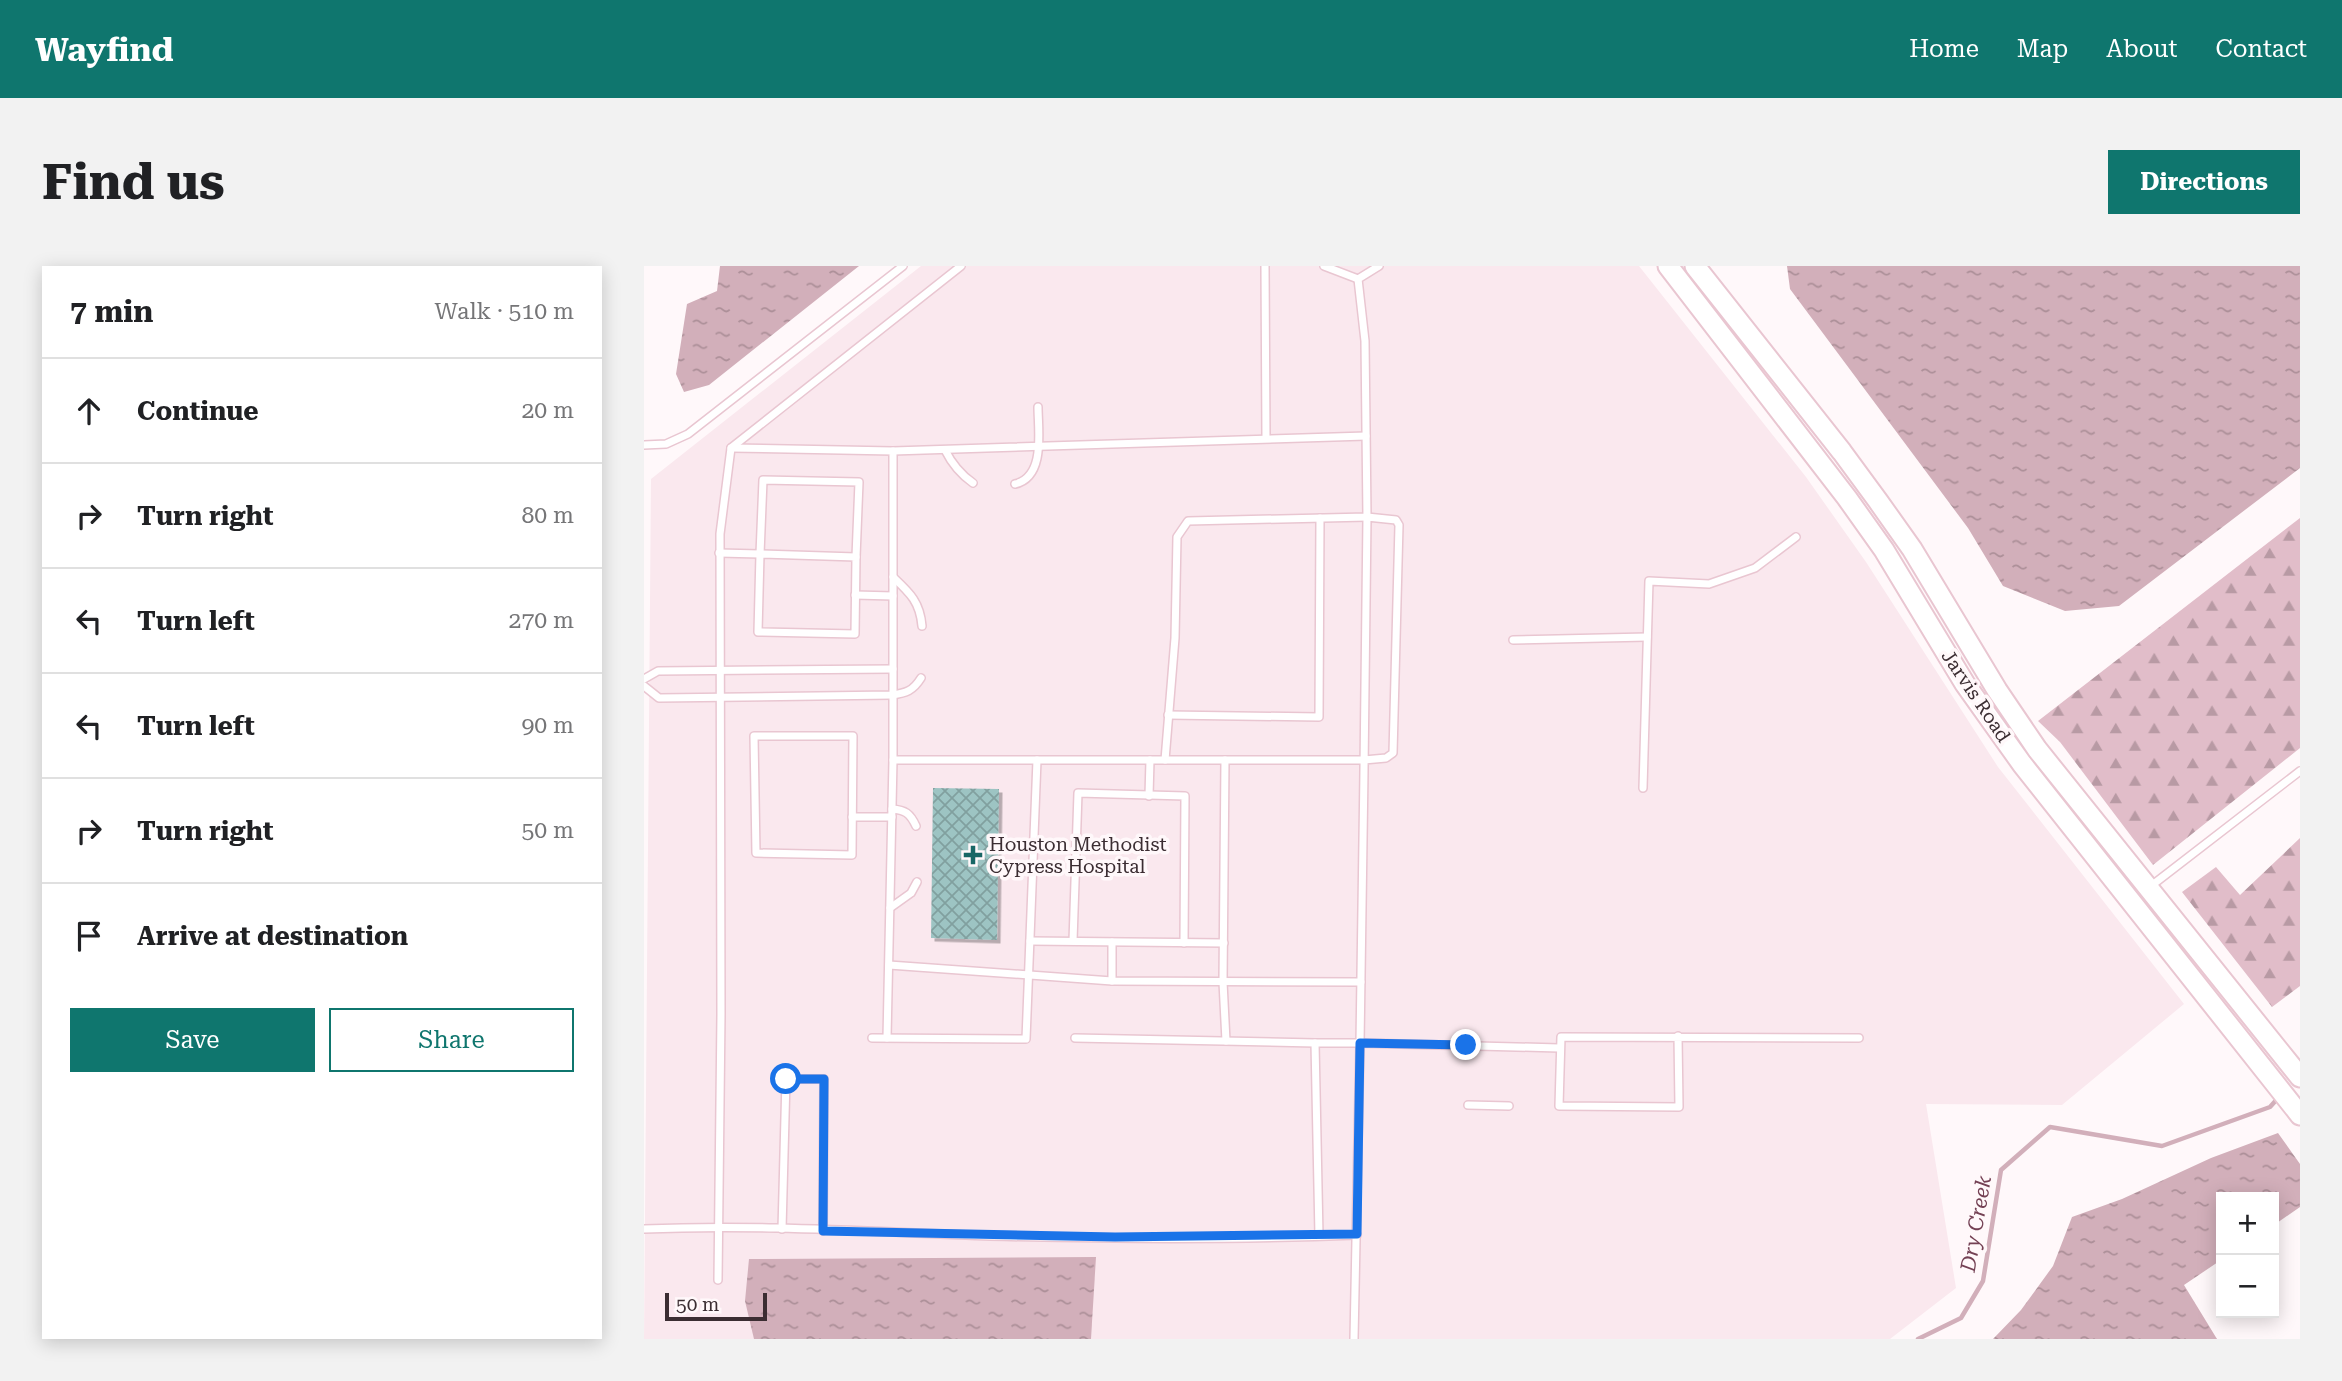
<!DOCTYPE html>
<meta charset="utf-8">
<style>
body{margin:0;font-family:"Roboto Serif",serif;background:#f2f2f2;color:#202124}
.controls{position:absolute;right:21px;bottom:21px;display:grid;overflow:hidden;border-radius:0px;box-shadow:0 4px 18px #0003}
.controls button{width:63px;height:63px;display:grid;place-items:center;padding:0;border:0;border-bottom:2px solid #e0e0e0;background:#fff;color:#202124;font:35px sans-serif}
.scale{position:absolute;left:21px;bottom:18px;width:102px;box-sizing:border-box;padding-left:7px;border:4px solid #3b2d32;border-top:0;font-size:19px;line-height:24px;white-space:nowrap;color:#3b2d32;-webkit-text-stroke:5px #fff8fa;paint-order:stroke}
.stop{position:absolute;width:21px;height:21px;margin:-16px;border:5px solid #1a73e8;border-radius:50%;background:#fff}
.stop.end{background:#1a73e8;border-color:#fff;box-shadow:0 2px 7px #0008}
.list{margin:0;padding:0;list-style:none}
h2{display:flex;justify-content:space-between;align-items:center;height:91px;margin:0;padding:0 28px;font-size:30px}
h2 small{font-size:23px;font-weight:400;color:#757577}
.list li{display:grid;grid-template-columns:46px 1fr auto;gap:21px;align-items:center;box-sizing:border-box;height:105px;padding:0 28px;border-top:2px solid #e0e0e0}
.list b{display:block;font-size:26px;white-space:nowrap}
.list em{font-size:23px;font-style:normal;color:#757577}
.actions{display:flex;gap:14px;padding:21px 28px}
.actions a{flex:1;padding:16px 0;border:2px solid #0f766e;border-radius:0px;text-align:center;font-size:24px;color:#0f766e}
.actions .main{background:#0f766e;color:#fff}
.icon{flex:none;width:38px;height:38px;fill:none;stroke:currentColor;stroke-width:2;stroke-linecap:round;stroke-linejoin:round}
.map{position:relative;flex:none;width:1656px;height:1073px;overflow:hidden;border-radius:0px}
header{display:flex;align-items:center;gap:42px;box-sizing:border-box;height:98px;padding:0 35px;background:#0f766e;color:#fff}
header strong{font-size:33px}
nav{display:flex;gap:38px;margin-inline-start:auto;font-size:24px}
.intro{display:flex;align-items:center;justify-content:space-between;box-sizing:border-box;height:168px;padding:0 42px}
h1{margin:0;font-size:49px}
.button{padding:18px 32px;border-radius:0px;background:#0f766e;color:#fff;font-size:24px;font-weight:700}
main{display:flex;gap:42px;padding:0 42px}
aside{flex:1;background:#fff;border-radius:0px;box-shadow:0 4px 18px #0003}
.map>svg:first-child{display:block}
.built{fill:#fae8ee}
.forest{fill:url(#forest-firs)}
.water{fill:url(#water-ripples)}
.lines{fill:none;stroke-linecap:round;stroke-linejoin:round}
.stream{stroke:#d2afba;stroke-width:4.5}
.building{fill:url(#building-cross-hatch);filter:url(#shadow)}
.lane-casing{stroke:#e9c6d1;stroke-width:10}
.secondary-casing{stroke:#e9c6d1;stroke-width:23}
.lane{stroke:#fff;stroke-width:7}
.secondary{stroke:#fff;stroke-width:19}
.route{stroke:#1a73e8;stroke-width:9}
.poi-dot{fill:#186665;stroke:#fff8fa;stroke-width:2.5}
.labels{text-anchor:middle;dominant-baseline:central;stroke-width:7;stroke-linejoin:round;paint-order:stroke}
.street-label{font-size:19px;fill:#3b2d32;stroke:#fff8fa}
.poi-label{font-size:19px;fill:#3b2d32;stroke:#fff8fa;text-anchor:start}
.water-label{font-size:21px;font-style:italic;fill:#744154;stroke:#fff8fa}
</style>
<header>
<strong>Wayfind</strong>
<nav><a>Home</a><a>Map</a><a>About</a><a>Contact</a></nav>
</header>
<div class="intro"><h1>Find us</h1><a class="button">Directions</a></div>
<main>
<aside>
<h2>7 min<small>Walk · 510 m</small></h2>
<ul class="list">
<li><svg class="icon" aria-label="ahead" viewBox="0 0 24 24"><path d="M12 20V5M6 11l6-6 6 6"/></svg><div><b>Continue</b></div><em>20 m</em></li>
<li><svg class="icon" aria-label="right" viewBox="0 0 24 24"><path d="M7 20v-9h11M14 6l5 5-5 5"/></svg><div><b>Turn right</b></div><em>80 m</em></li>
<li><svg class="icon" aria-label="left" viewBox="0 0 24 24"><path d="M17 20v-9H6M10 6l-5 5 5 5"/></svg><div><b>Turn left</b></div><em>270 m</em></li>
<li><svg class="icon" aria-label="left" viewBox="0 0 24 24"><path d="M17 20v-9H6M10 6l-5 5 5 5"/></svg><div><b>Turn left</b></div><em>90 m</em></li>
<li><svg class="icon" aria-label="right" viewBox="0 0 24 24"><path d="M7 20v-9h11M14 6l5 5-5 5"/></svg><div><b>Turn right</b></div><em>50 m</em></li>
<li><svg class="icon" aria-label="arrive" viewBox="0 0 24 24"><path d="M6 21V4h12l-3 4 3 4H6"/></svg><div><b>Arrive at destination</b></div></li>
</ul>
<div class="actions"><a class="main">Save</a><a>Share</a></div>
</aside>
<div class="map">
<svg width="1656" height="1073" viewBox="0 0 1656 1073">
<defs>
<pattern id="forest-firs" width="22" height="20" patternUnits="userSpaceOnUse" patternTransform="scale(1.75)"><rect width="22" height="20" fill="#e1bdc9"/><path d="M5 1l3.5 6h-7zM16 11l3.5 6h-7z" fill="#b89aa4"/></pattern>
<pattern id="water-ripples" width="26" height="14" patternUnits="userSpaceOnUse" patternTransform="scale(1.75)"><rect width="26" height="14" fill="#d2afba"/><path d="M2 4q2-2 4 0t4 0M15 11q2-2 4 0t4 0" fill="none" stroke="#ac8f98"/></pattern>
<pattern id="building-cross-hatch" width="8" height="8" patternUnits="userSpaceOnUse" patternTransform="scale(1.75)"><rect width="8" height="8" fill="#9dc4c3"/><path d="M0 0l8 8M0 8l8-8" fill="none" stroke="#81a09f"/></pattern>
<filter id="shadow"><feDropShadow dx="3.5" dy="3.5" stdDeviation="0" flood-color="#0004"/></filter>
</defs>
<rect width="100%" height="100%" fill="#fff8fa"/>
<path class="built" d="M277,0H995L1162,211L1222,296L1354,501L1540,738L1418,839L1282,838L1312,1022L1246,1073H0L7,213Z"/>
<g class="forest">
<path d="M1656,252V482L1509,599L1416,476L1394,455Z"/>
<path d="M1656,572V720L1628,741L1538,626L1572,601L1596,629Z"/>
</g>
<g class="water">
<path d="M76,0H215L65,119L40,126L32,108L43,38L73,25Z"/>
<path d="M1143,0H1656V202L1475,340L1421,345L1359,320L1324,262L1146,23Z"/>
<path d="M1634,867L1656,898V941L1630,959V931H1577V994L1540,1019L1573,1073H1349L1377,1044L1409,1000L1428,951L1478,933L1567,892Z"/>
<path d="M452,991L447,1073H110L101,1035L105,993Z"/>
</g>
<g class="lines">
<path class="stream" d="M1274,1073L1317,1052L1339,1015L1357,904L1406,861L1518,880L1626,841L1634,832"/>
</g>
<path class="building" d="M289,522L355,523L353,674L287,672Z"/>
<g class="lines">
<g class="lane-casing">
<g id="lane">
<path d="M621,0L622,172"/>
<path d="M680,0L714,13"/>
<path d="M0,179L22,178L44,168L259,0"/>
<path d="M87,182L249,185V494"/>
<path d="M301,184C308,198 316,208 329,217"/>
<path d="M249,185L722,170"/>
<path d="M371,218C402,211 394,164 394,141"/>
<path d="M75,287L116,288L119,214L215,216L212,291"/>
<path d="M116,288L212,291L211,368L114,366Z"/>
<path d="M249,311C266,327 276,336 278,360"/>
<path d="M211,329L249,330"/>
<path d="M869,374L1003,371"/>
<path d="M0,413L14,405L249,403"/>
<path d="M0,420L15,432L248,429C262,427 269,425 277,412"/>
<path d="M524,449L675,451L676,252"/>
<path d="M110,470H209L208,589L112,587Z"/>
<path d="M521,494L531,372L533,271L544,255L723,251L721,75L714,13L735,0"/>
<path d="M581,494L579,716L582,775"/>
<path d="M999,522L1005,315L1065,318L1111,302L1152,271"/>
<path d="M505,530L506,494"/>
<path d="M248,543C261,544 266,547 272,560"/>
<path d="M208,551H248"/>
<path d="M1507,620L1656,505"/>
<path d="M246,642L267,627L273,616"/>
<path d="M386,675L580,677"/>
<path d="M429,675L434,527L541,530L540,677"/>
<path d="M245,699L468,715L717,716"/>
<path d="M468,715V676"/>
<path d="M1034,770L1035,841L915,840L917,771L1215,772"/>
<path d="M228,772L382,773L393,494"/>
<path d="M243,772L249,494H720L742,492L749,487L755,259L752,254L723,251C721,426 719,602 716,777H671L675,970"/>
<path d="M431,772L671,777"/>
<path d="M824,839L865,840"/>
<path d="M0,963C115,958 231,966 346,970C468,973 591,974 713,969"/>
<path d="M138,963L142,813H180L179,965"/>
<path d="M74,1014L77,748L76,268L87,182L317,0"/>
<path d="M710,1073L716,777L915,782"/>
</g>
</g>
<g class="secondary-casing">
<g id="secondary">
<path d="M1024,0L1203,232L1240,284L1321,418L1378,498L1656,849"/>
<path d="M1051,0L1198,186L1234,235L1268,283L1353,424L1393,483L1656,811"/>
</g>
</g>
<use href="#lane" class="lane"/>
<use href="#secondary" class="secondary"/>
</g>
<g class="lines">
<path class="route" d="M142,813H180L179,965L471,971L713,968L716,777L822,779"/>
</g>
<path class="poi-dot" d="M325.5 578.5h7v7h7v7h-7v7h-7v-7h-7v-7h7z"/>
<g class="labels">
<g class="street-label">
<text transform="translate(1332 430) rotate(56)">Jarvis Road</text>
</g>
<g class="poi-label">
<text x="345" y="578">Houston Methodist<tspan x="345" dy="22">Cypress Hospital</tspan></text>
</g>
<g class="water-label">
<text transform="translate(1332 958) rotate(-80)">Dry Creek</text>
</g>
</g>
</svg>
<div class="controls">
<button>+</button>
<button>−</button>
</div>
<div class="scale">50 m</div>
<div class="stop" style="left:142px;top:813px"></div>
<div class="stop end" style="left:822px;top:779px"></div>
</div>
</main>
